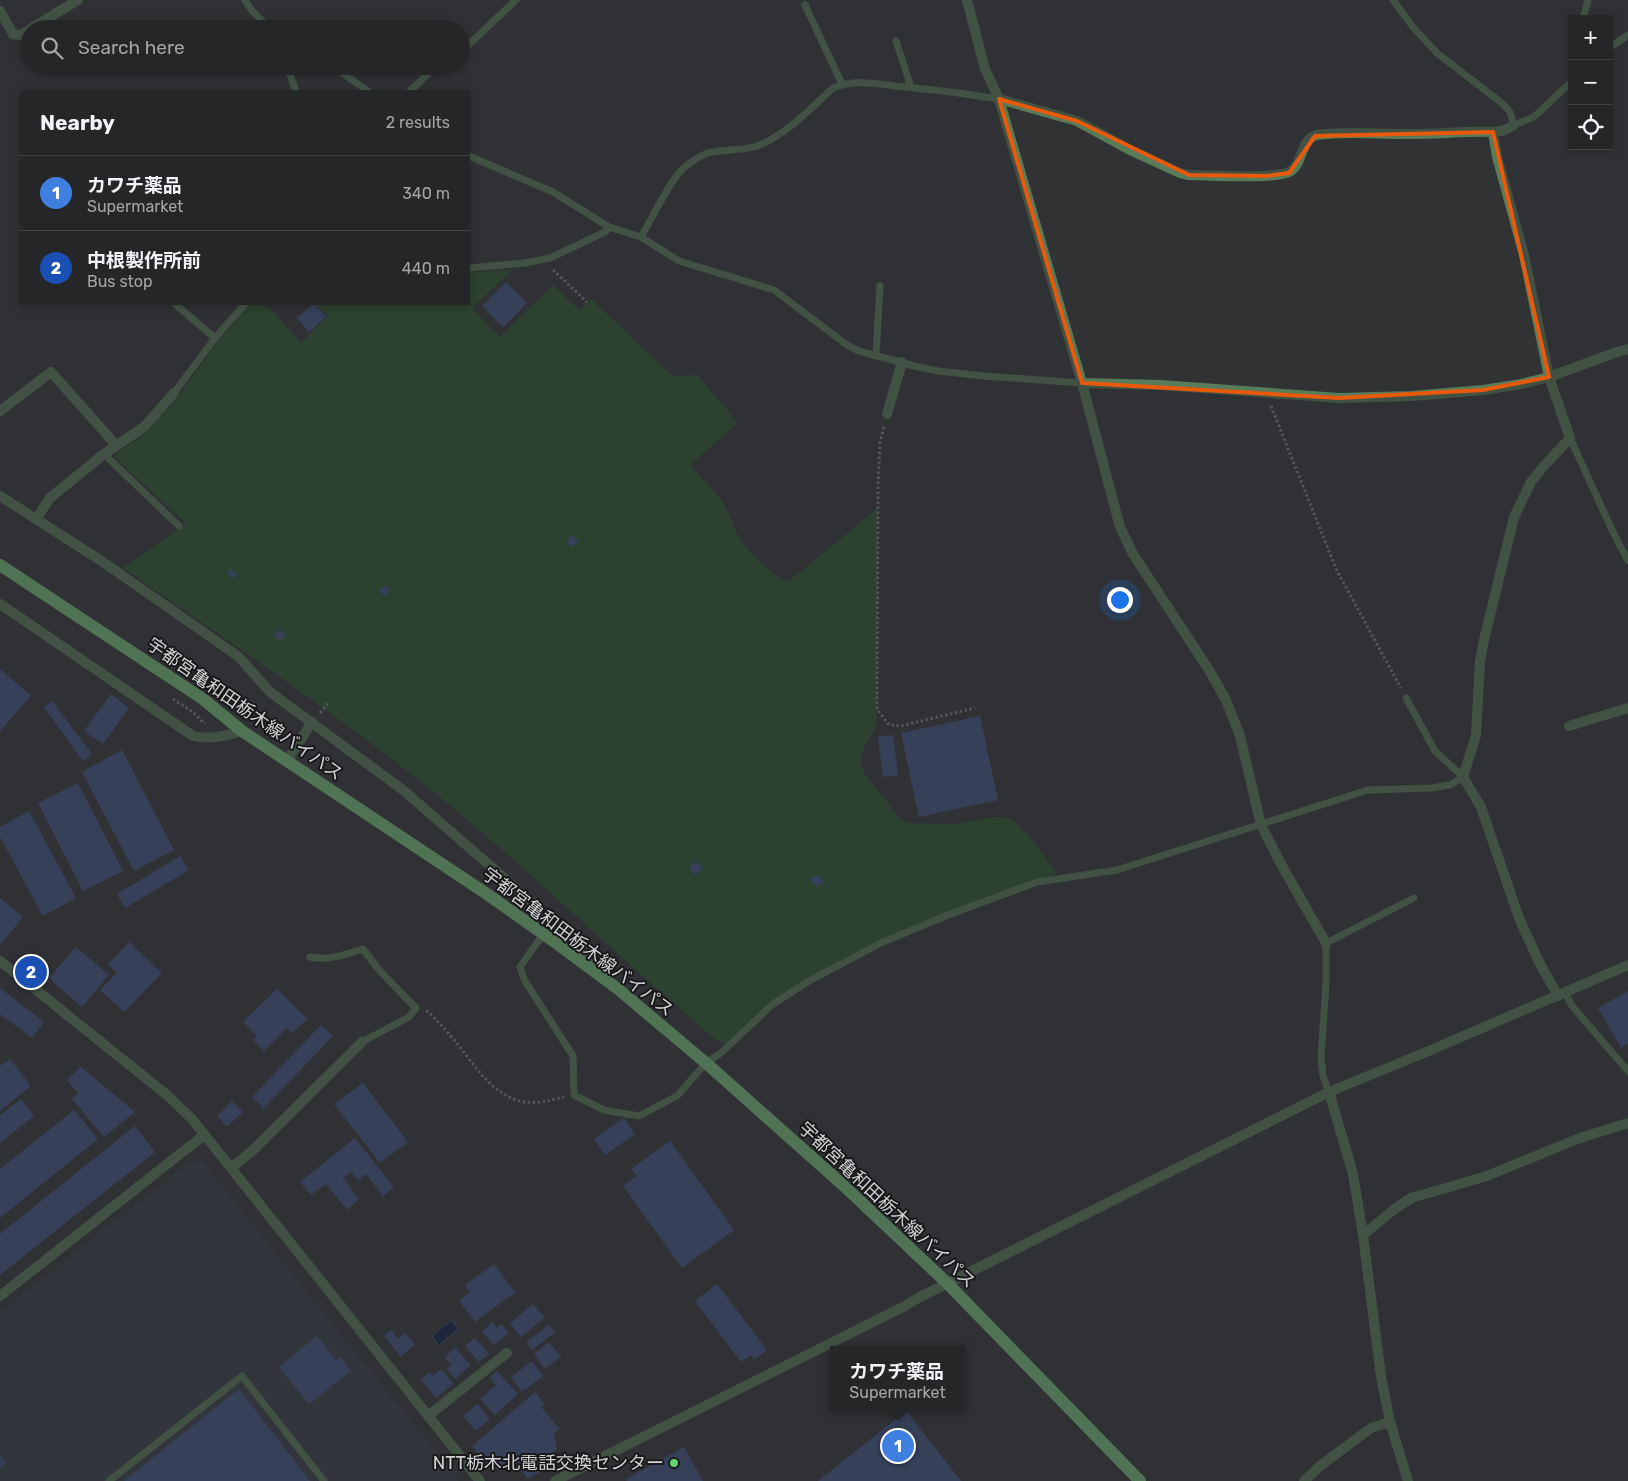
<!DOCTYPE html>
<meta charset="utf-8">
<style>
body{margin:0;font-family:Rubik,"Noto Sans JP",sans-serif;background:#303233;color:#f1f3f6}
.controls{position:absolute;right:15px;top:15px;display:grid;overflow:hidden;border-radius:0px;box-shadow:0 2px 8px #0003}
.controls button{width:45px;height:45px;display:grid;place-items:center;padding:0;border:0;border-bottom:1px solid #414344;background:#242627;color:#f1f3f6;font:25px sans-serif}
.you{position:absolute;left:1119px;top:599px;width:18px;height:18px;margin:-12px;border:4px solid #fff;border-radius:50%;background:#1a73e8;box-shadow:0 0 0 8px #1a73e833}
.badge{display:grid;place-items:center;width:32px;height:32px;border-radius:50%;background:#db2777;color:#fff;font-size:16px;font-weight:700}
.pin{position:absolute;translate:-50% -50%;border:2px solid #fff;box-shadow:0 1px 5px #0006}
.popup{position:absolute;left:830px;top:1346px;width:135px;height:65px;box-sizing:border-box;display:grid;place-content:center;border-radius:0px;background:#242627;filter:drop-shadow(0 1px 4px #0005);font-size:16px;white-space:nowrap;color:#a3a5a7}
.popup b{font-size:19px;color:#f1f3f6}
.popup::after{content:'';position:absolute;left:50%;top:100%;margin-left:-10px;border:10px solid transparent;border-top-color:#242627}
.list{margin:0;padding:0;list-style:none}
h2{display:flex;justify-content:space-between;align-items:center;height:65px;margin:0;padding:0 20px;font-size:21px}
h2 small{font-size:16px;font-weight:400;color:#a3a5a7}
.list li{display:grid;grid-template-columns:32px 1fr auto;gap:15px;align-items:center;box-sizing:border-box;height:75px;padding:0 20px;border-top:1px solid #414344}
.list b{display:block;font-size:19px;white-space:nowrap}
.list p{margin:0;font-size:16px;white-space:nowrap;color:#a3a5a7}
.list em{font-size:16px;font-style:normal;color:#a3a5a7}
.icon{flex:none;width:28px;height:28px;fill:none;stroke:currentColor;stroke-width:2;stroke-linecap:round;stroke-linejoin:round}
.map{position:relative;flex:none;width:1628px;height:1481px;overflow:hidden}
.search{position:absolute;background:#242627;box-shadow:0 2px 8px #0003;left:20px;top:20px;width:450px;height:55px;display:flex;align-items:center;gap:12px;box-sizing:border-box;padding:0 18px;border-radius:28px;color:#a3a5a7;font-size:19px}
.panel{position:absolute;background:#242627;box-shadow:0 2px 8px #0003;left:20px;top:90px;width:450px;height:215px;border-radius:0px}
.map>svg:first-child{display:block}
.built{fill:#373b43}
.green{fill:#29552b}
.water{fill:#091945;stroke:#455070}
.building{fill:#3e5385}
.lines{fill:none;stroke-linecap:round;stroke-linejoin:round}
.path{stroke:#7e8082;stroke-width:3;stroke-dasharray:2.5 2.5;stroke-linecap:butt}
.service{stroke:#587b59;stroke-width:7}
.minor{stroke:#587b59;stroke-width:10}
.tertiary{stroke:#587b59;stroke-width:10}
.primary{stroke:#7bc47d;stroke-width:12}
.marked{fill:none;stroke:#e8590c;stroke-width:4;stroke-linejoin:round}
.poi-dot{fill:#62d469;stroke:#19191b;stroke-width:2}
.labels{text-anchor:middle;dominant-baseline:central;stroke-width:4;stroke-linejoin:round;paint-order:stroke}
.street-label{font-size:18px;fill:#d1d2d4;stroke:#19191b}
.poi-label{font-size:18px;fill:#d1d2d4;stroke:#19191b;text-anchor:end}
</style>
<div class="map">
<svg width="1628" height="1481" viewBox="0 0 1628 1481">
<rect width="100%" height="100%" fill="#303234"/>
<path class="built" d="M191,1161L203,1163L459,1481H0V1313Z"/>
<path class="green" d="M513,269L472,308L500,337L553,285L580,311L591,299L666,370L675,376L697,375L738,423L690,465C702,478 716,492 725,506C730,514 732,523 736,531C744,549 770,575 788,582L878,508L877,709L876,726L864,748L860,761L864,773L898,816L907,823L955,824L997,817L1012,819L1029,836L1057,873L978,900L861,949L777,997L726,1044L719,1042C622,961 532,872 434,792C334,712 228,641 123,568L186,524L114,456L144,434L175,401L215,345L250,304H266L301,343L328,316L316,304H469V273Z"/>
<path class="water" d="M451,1320L458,1329L439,1345L432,1336Z"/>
<g class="building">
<path d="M506,282L527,303L503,327L482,306Z"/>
<path d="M313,304H315L326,317L309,332L297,318Z"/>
<path d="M573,535L579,541L572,547L566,541Z"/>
<path d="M231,568L237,575L233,579L227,573Z"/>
<path d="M384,585L390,590L384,596L379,590Z"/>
<path d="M280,629L286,635L280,641L274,635Z"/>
<path d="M0,669L31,696L0,731Z"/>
<path d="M111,694L129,708L103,744L84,731Z"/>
<path d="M52,701L92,754L83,761L44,707Z"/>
<path d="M980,716L998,800L919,817L901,733Z"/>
<path d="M893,735L898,775L883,777L878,737Z"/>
<path d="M122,750L174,850L134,871L82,772Z"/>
<path d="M78,783L123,871L83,891L38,803Z"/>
<path d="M29,811L76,898L43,916L0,837V827Z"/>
<path d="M180,856L189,870L125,908L117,894Z"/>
<path d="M696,861L703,869L695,875L689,868Z"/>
<path d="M818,874L824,882L816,887L810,879Z"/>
<path d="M0,898L23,917L0,945Z"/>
<path d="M129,942L162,973L124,1012L100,990L117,973L108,964Z"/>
<path d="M76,947L109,975L82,1007L49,978Z"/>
<path d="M0,988L44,1022L32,1038L0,1014Z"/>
<path d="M277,989L307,1019L292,1033L287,1028L264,1051L253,1040L257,1036L243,1022Z"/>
<path d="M1628,991V1043L1621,1048L1598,1008Z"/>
<path d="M321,1025L333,1036L264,1108L252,1097Z"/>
<path d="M10,1059L31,1086L0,1111V1066Z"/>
<path d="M81,1067L135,1112L104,1137L72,1099L78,1093L67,1080Z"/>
<path d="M363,1083L408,1142L380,1163L334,1104Z"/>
<path d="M21,1099L34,1116L0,1143V1115Z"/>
<path d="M232,1101L243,1112L227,1127L217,1116Z"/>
<path d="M74,1110L98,1139L0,1218V1169Z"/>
<path d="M624,1118L635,1134L605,1155L594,1139Z"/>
<path d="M135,1126L155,1152L0,1275V1234Z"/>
<path d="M355,1138L394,1187L383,1196L366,1174L358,1180L351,1172L343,1178L359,1199L347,1210L326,1184L311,1195L300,1182Z"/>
<path d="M670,1141L734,1230L682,1268L623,1186L637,1176L631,1169Z"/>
<path d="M494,1264L515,1292L475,1322L459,1301L470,1292L465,1285Z"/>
<path d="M717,1284L767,1350L754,1360L751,1355L741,1362L695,1301Z"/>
<path d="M533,1304L545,1317L521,1337L510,1323Z"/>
<path d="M492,1322L497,1328L501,1324L509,1333L494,1345L482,1332Z"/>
<path d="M549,1325L555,1332L532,1350L526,1342Z"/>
<path d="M391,1330L398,1339L405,1333L415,1344L401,1357L384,1336Z"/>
<path d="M317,1336L336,1360L340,1357L351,1371L309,1404L279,1367Z"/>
<path d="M475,1338L489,1354L479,1362L465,1346Z"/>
<path d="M549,1342L561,1357L545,1369L534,1354Z"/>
<path d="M455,1348L471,1365L455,1379L447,1369L451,1365L445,1357Z"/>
<path d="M532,1361L543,1376L522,1392L511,1377Z"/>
<path d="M442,1369L453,1384L436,1398L421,1379L430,1373L432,1376Z"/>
<path d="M497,1371L518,1394L495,1415L480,1399L496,1385L490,1378Z"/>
<path d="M239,1389L310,1481H124Z"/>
<path d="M535,1392L545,1404L541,1407L560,1429L554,1434L557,1449L546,1460L551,1466L528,1479L511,1458L494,1472L472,1446Z"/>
<path d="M477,1404L490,1419L476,1431L463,1416Z"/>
<path d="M906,1411L961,1481H818Z"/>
<path d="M684,1447L703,1481H627L626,1479Z"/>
<path d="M0,1455L6,1463L0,1468Z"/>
</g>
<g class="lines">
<g class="path">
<path d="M553,270L587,302"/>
<path d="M1271,406L1337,571L1401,688"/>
<path d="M884,427L880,442L878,486L877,709L889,725L901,726L975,708"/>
<path d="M173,699L193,712L205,724"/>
<path d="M320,713L329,702"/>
<path d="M426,1011L429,1012C438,1022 447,1031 455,1041C474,1064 493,1098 526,1102C539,1104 551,1100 564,1097"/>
</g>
<g class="service">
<path d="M245,0C251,12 261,20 271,29"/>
<path d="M1393,0L1413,27L1437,53L1503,104L1510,112L1514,125L1534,117L1572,81"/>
<path d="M805,5L842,84"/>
<path d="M1583,19L1588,0"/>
<path d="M896,41L911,87"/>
<path d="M1609,48L1628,35"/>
<path d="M461,52L516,0"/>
<path d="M287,66L296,91"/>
<path d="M332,66L368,91"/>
<path d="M410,91L432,70L439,66"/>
<path d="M469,156L553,192L609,227L641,237L679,261L774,290L847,345L859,351L914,366L938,371L983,376L1082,383"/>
<path d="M641,237C652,219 670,179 685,167C692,161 700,156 708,153C727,148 747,152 764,143C790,131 812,107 833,88C856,78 882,85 906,87C937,90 968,94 999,99"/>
<path d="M469,268L525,263L550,258L605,232L609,227"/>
<path d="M175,304L215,338"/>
<path d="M876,355L880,286"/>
<path d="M174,393L215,338L245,304"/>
<path d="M1570,438L1613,532L1628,561"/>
<path d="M104,454L179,526"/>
<path d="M544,933L520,967L525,981L573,1056L574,1095L604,1110L639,1116L677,1096L706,1063L722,1052L773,1004L809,981L881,943L948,915L1037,882L1117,870L1368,790L1432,788L1450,785L1463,777L1435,751L1406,698"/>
<path d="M310,957C329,961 346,954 363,949L380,971L416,1008L409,1017L362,1042"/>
<path d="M1565,993L1572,1006L1628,1071"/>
<path d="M1329,1092L1323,1076L1321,1058L1326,983V943L1414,898"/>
<path d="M109,1481L242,1376L324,1481"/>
</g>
<g class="minor">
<path d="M967,0L985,69L999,99L1082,383L1120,527L1133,554L1209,670L1226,700L1240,736L1261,825L1282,866L1326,943"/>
<path d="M0,11L13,34L20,35L29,30"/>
<path d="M30,29L78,0"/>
<path d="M999,99L1077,121L1132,151L1180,173L1189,175C1208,175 1277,180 1291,171C1303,163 1301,138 1317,135C1348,130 1382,135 1413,134C1440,134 1467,131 1493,132L1505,130L1514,125"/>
<path d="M1493,132L1497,157L1524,255L1549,377L1570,438L1543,467L1531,482L1514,517L1484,640L1480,661L1476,735L1463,777L1481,807L1519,918L1539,962L1558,996"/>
<path d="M1082,383L1161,385L1339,398L1411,396L1483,390L1521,384L1549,377L1617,352L1628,349"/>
<path d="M0,411L51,372L116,445"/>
<path d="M887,414L902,362"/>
<path d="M0,496L103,562L239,657L270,692L403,790L511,884L555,923L605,974"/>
<path d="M36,519L50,498L104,454L144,427L174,393"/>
<path d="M0,604L193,736C210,740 225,736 242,731"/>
<path d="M1569,726L1628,708"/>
<path d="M287,761L312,722"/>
<path d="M1329,1092L1353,1174L1363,1235L1381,1376L1390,1422L1408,1481"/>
<path d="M231,1168L251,1152L362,1042"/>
<path d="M1363,1235L1392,1211L1411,1198L1487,1176L1577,1139L1628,1123"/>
<path d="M428,1416L507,1353"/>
<path d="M1304,1481L1320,1466L1371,1428L1390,1422"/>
</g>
<g class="tertiary">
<path d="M0,961L167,1095L192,1119L480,1481"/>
<path d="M0,1296L204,1135"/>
<path d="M555,1481L903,1307L920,1297L1329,1092L1431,1050L1628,965"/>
</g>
<path class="primary" d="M0,565L203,699L242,731L487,894L552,940L618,989L706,1063L843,1185L947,1283L1140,1481"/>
</g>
<path d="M0 0H1628V1481H0ZM999,99L1077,121L1189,175L1267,176L1289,173L1315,136L1493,132L1549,377L1483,390L1339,398L1082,383Z" fill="#303234" fill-opacity=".55" fill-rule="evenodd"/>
<path class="marked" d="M999,99L1077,121L1189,175L1267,176L1289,173L1315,136L1493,132L1549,377L1483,390L1339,398L1082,383Z"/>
<circle class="poi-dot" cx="674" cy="1463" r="5"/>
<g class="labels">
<g class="street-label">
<text transform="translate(245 709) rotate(35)">宇都宮亀和田栃木線バイパス</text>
<text transform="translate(578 942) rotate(37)">宇都宮亀和田栃木線バイパス</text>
<text transform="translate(887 1205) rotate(43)">宇都宮亀和田栃木線バイパス</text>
</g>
<g class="poi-label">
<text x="664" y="1463">NTT栃木北電話交換センター</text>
</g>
</g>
</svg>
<div class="controls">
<button>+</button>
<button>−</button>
<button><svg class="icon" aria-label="locate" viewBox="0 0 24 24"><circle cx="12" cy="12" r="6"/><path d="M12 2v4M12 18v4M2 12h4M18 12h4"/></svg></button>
</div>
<div class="you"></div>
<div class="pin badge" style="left:898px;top:1446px;background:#3f7fe0">1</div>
<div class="popup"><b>カワチ薬品</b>Supermarket</div>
<div class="pin badge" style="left:31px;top:972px;background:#1a4fb4">2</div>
<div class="search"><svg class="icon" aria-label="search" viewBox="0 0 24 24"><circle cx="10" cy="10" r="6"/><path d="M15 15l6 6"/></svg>Search here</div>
<section class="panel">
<h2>Nearby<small>2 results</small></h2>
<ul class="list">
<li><span class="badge" style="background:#3f7fe0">1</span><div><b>カワチ薬品</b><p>Supermarket</p></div><em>340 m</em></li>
<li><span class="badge" style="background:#1a4fb4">2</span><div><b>中根製作所前</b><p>Bus stop</p></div><em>440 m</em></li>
</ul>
</section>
</div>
